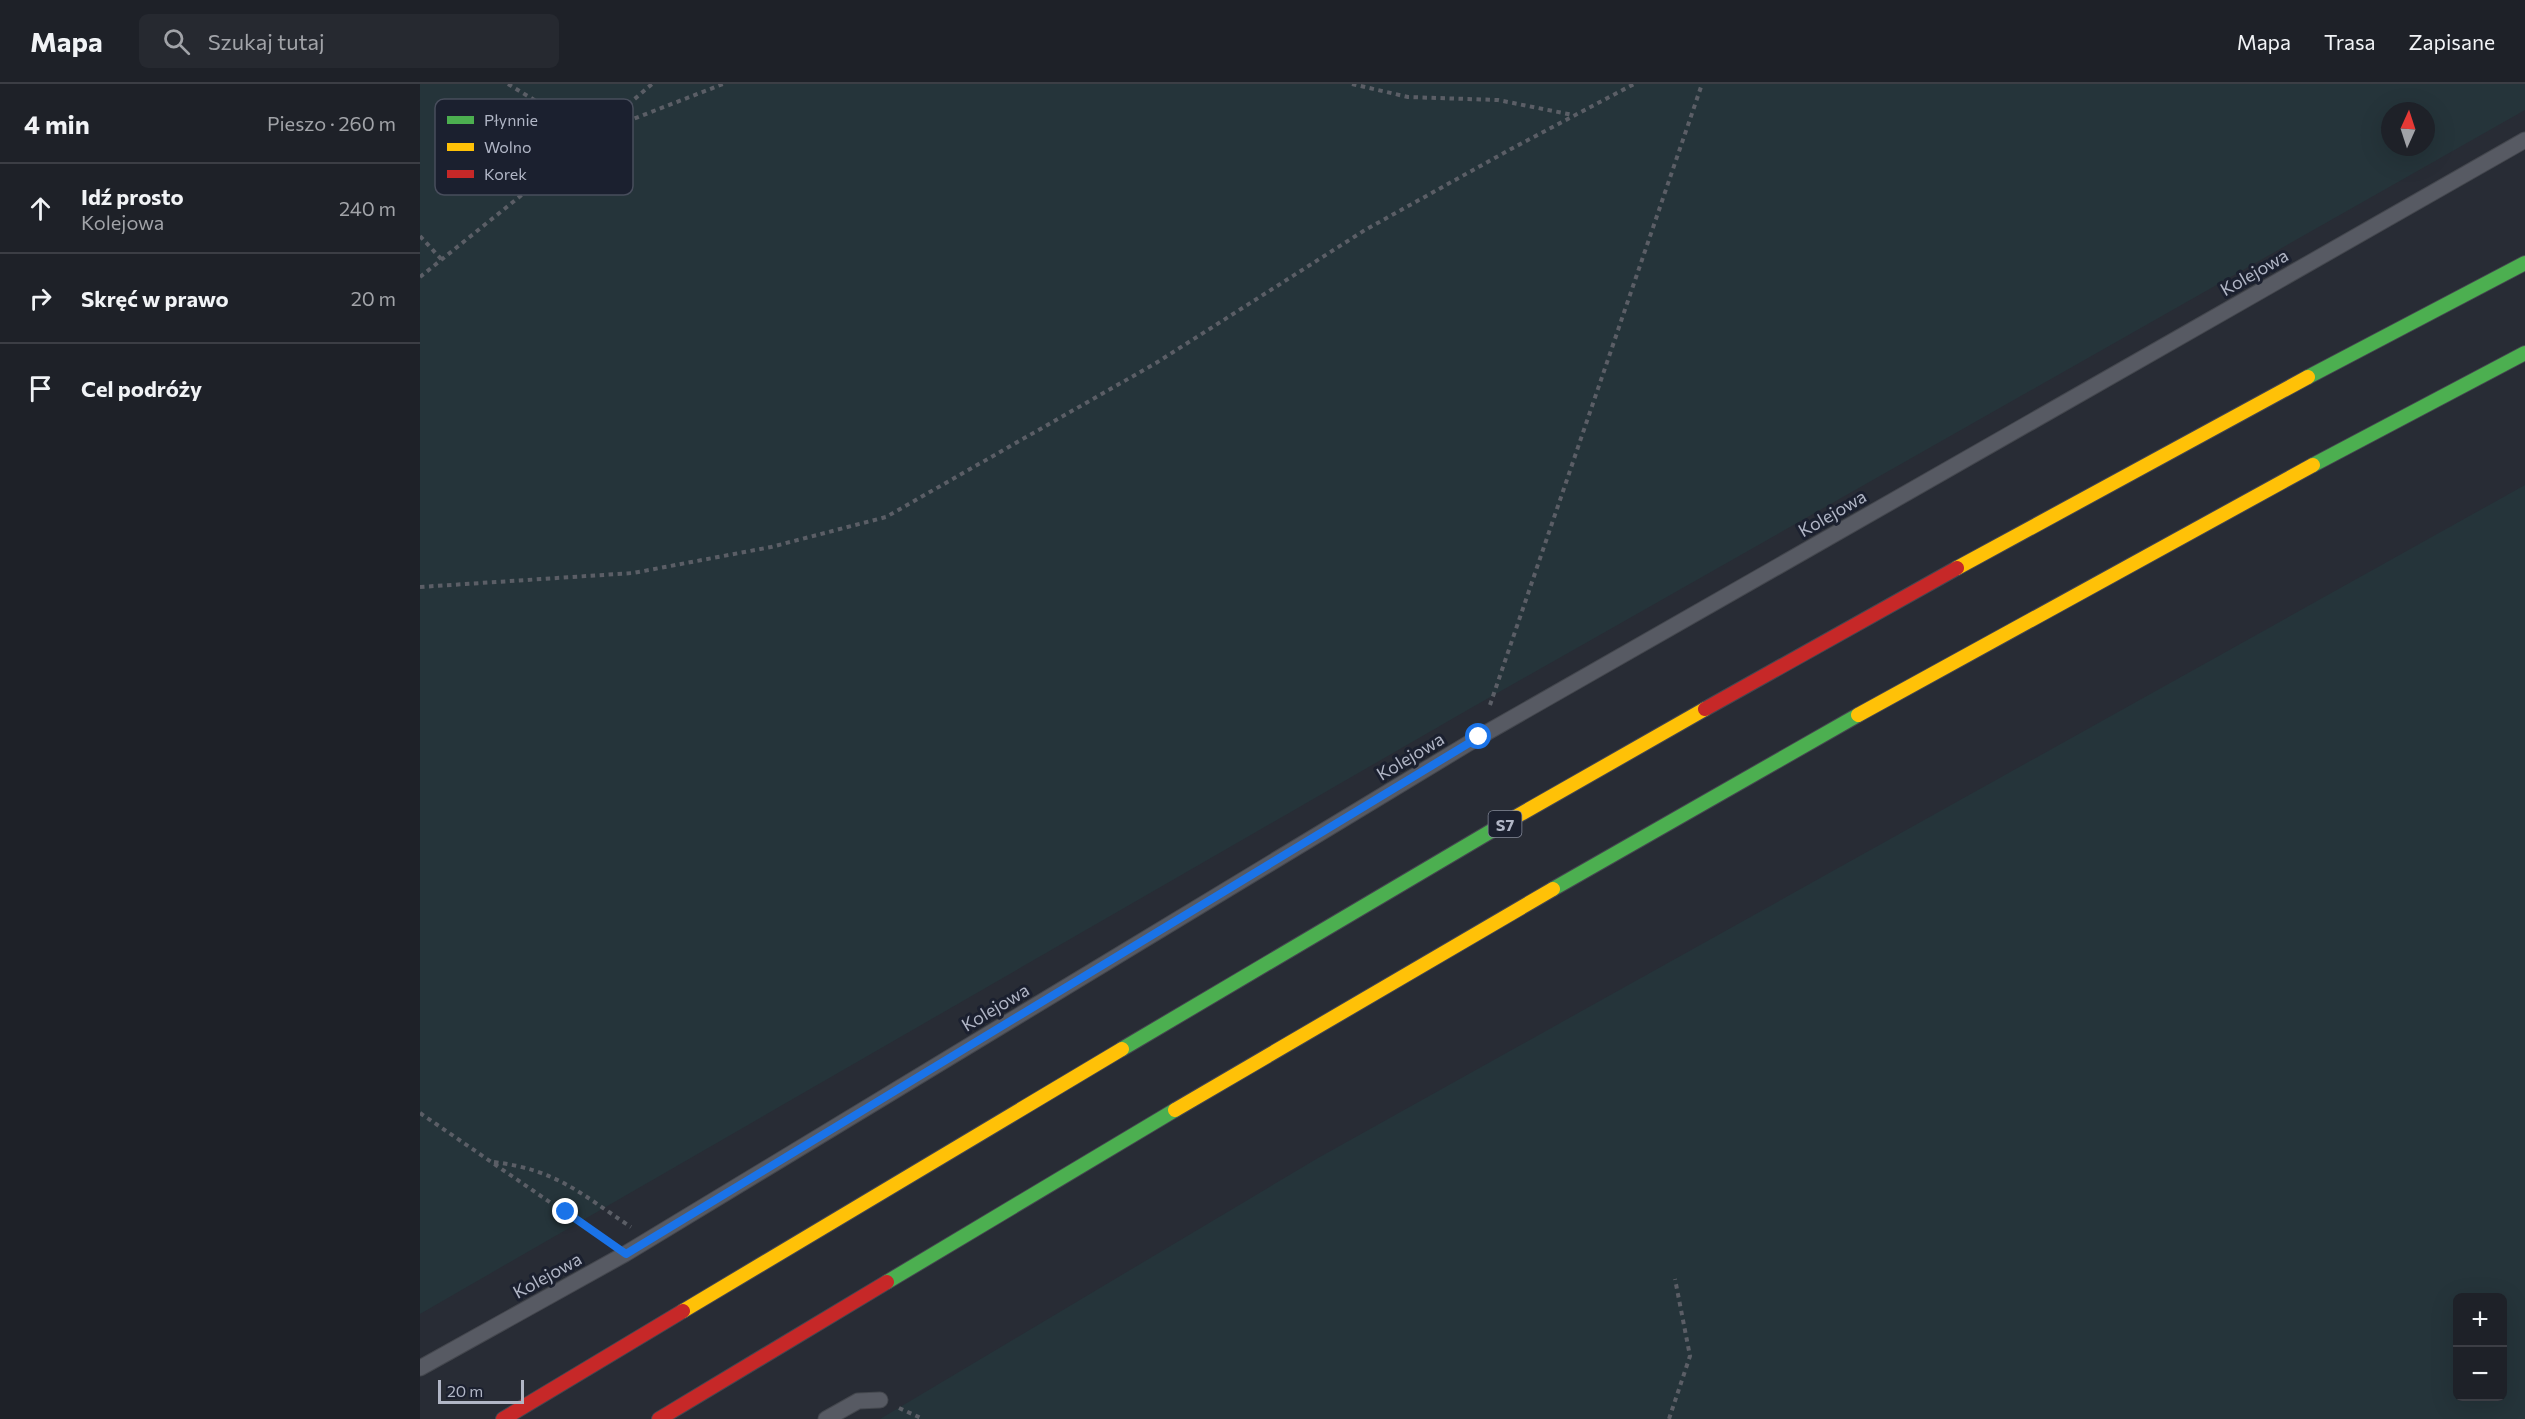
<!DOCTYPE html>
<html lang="pl">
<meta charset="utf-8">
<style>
body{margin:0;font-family:Commissioner,sans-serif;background:#262930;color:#f1f3f6}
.controls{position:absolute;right:18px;bottom:18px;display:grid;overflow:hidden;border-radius:9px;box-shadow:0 6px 24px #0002}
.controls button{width:54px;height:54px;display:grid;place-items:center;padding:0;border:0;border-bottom:2px solid #3c3e45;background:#1e2128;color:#f1f3f6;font:30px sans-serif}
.compass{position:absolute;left:1961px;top:18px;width:54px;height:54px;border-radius:50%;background:#1e2128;box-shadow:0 6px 24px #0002;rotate:3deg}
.scale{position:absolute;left:18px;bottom:15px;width:86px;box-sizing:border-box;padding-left:6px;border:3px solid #b1b6c6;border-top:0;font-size:16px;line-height:21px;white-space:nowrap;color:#b1b6c6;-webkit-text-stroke:4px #1b202f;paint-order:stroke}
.stop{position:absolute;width:18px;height:18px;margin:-14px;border:4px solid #1a73e8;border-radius:50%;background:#fff}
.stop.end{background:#1a73e8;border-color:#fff;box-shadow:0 2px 6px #0008}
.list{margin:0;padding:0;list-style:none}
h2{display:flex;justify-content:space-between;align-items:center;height:78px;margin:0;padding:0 24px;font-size:26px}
h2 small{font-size:20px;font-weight:400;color:#a1a3a8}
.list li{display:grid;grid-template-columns:39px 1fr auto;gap:18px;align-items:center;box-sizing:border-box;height:90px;padding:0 24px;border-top:2px solid #3c3e45}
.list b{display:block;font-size:22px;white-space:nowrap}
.list p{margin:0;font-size:20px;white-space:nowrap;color:#a1a3a8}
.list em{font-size:20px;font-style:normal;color:#a1a3a8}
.icon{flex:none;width:33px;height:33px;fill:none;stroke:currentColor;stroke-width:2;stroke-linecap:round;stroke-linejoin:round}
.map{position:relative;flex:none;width:2105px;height:1335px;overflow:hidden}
header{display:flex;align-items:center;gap:36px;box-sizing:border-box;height:84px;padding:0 30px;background:#1e2128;border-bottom:2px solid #3c3e45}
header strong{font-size:28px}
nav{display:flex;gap:33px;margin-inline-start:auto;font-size:21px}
.search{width:420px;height:54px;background:#262930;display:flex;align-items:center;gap:15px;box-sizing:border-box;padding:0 21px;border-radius:9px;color:#a1a3a8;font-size:22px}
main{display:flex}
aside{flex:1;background:#1e2128}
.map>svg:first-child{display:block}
.green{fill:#25343a;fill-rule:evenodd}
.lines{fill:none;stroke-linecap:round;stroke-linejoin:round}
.lane-casing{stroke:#44474e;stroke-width:17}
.fast-casing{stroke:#454750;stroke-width:16}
.slow-casing{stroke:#454750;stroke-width:16}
.jam-casing{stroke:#454750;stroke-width:16}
.path{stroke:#5b5e66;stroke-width:4;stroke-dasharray:4.5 4.5;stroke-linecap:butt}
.lane{stroke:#575a63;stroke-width:15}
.fast{stroke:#4caf50;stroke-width:14}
.slow{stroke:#ffc107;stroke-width:14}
.jam{stroke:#c62828;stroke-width:14}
.route{stroke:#1a73e8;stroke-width:8}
.labels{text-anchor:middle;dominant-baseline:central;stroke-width:6;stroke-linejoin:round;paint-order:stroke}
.shield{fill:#1b202f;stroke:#848999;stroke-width:1.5}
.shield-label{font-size:16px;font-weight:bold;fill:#b1b6c6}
.street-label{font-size:18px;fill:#b1b6c6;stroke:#1b202f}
.key{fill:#1b202f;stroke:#484d5c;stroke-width:1.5}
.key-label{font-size:16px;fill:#b1b6c6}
</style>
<header>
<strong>Mapa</strong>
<div class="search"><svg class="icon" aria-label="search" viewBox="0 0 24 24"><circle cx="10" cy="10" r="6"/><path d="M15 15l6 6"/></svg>Szukaj tutaj</div>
<nav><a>Mapa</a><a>Trasa</a><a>Zapisane</a></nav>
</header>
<main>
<aside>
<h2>4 min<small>Pieszo · 260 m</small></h2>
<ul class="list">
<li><svg class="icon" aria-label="ahead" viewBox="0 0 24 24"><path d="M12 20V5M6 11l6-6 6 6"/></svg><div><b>Idź prosto</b><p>Kolejowa</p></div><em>240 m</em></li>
<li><svg class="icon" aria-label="right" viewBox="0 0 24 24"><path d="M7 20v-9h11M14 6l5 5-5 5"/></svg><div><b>Skręć w prawo</b></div><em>20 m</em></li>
<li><svg class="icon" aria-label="arrive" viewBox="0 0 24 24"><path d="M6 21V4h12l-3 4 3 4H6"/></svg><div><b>Cel podróży</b></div></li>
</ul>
</aside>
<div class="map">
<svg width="2105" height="1335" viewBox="0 0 2105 1335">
<rect width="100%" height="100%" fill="#282c35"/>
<g class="green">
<path d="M0,0H2105V26L1051,624L0,1230ZM1970,27H2006V63H1970Z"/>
<path d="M2105,401V1335H460L898,1074ZM2038,1214H2082V1312H2038Z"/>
</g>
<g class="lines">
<g class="lane-casing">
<g id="lane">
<path d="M0,1284L205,1170L1059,653L2105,56"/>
<path d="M406,1335L438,1317L460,1316"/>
</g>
</g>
<g class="fast-casing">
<g id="fast">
<path d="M1888,293L2105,179"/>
<path d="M1893,381L2105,269"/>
<path d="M1133,805L1438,631"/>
<path d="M702,965L1078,743"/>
<path d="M467,1198L755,1026"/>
</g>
</g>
<g class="slow-casing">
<g id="slow">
<path d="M1537,484L1888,293"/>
<path d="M1438,631L1893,381"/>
<path d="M1078,743L1285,625"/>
<path d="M755,1026L1133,805"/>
<path d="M263,1227L702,965"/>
</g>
</g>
<g class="jam-casing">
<g id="jam">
<path d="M1285,625L1537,484"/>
<path d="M83,1335L263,1227"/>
<path d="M239,1335L467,1198"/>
</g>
</g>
<g class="path">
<path d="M88,0L172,51L303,0"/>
<path d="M932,0L988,13L1078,16L1153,31"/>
<path d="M0,152L22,176"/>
<path d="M0,193L119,97L232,0"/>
<path d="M0,503L213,489L351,463L466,433L736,279L945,146L1091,65L1214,0"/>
<path d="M1070,621L1282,0"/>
<path d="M0,1029L185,1156"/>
<path d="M74,1078C137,1086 161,1110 211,1143"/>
<path d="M479,1324L503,1335"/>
<path d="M1249,1335L1270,1272L1255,1195"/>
</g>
<use href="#lane" class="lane"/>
<use href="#fast" class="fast"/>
<use href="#slow" class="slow"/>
<use href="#jam" class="jam"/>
</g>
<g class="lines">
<path class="route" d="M146,1128L206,1170L1059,653"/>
</g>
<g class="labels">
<rect class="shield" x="1068.5" y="727" width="33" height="26" rx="4.5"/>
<g class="shield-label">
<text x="1085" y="740">S7</text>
</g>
<g class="street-label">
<text transform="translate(1834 188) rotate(-30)">Kolejowa</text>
<text transform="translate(1412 429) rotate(-30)">Kolejowa</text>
<text transform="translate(990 672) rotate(-31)">Kolejowa</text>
<text transform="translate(575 923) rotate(-31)">Kolejowa</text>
<text transform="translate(127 1191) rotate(-29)">Kolejowa</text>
</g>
</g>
<rect x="15" y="15" width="198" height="96" rx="9" class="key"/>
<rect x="27" y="32" width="27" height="8" fill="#4caf50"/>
<rect x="27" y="59" width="27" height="8" fill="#ffc107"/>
<rect x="27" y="86" width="27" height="8" fill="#c62828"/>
<g class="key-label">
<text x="64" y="42">Płynnie</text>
<text x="64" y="69">Wolno</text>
<text x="64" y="96">Korek</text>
</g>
</svg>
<div class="controls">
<button>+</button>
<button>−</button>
</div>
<svg class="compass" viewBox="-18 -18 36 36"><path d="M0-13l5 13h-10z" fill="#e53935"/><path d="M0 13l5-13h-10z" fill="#a1a3a8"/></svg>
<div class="scale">20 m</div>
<div class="stop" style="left:1059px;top:653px"></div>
<div class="stop end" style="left:146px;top:1128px"></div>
</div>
</main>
